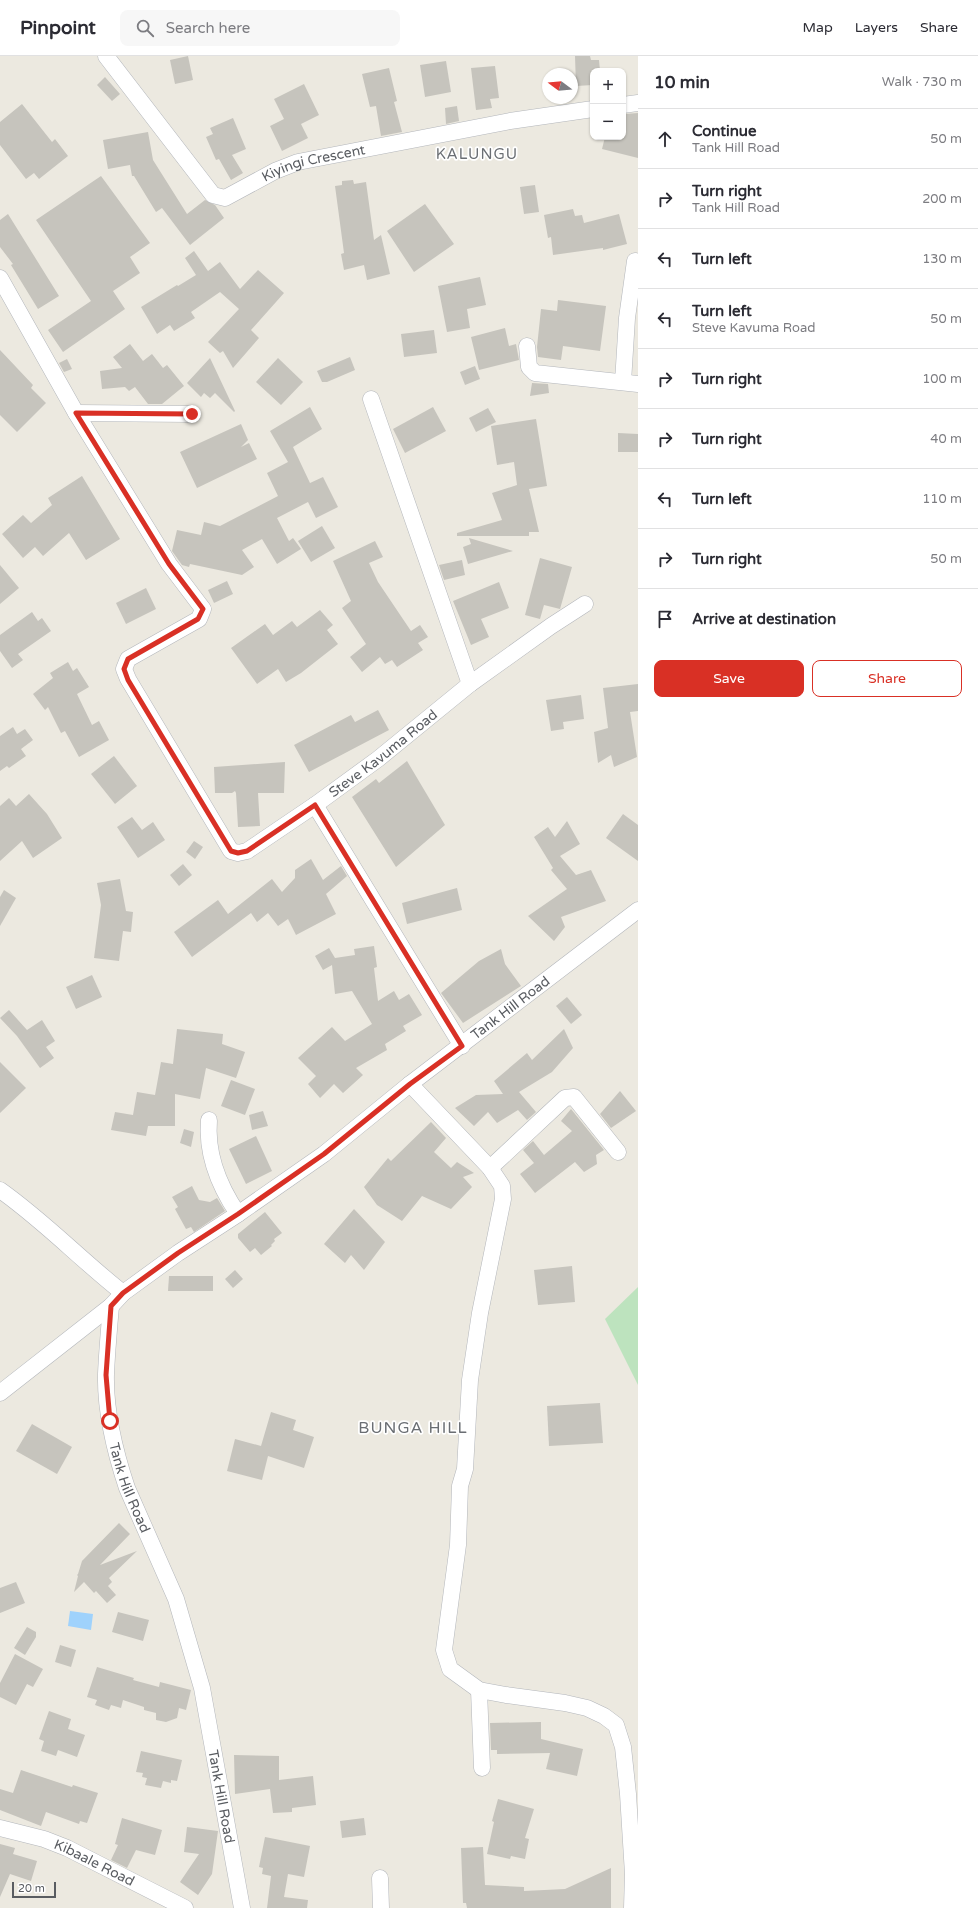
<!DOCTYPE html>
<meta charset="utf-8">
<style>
body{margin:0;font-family:"Varela Round",sans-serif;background:#f7f7f7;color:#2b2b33}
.controls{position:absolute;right:12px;top:12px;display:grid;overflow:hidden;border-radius:8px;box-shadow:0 1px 3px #0004}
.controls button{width:36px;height:36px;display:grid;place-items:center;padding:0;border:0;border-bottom:1px solid #e1e1e2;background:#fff;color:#2b2b33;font:20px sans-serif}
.compass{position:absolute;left:542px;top:12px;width:36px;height:36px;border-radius:50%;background:#fff;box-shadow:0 1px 3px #0004;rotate:286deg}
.scale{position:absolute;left:12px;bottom:10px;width:44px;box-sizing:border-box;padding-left:4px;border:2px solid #595c61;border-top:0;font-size:11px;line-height:14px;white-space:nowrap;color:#595c61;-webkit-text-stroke:3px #fff;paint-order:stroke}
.stop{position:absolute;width:12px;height:12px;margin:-9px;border:3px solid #d93025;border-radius:50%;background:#fff}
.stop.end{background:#d93025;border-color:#fff;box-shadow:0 1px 4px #0008}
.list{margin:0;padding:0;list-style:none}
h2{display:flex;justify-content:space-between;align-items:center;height:52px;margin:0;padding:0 16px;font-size:17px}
h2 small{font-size:13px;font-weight:400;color:#7c7c81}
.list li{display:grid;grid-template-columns:26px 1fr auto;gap:12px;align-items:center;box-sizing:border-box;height:60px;padding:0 16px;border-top:1px solid #e1e1e2}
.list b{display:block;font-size:15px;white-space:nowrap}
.list p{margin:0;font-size:13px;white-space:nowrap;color:#7c7c81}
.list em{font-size:13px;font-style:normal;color:#7c7c81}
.actions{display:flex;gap:8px;padding:12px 16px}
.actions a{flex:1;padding:9px 0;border:1px solid #d93025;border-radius:8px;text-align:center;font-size:14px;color:#d93025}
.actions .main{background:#d93025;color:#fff}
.icon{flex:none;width:22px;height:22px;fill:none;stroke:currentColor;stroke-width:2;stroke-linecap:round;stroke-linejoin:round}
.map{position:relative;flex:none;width:638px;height:1852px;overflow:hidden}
header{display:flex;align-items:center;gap:24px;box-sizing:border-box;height:56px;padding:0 20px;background:#fff;border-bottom:1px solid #e1e1e2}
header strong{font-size:19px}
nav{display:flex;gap:22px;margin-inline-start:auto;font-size:14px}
.search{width:280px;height:36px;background:#f7f7f7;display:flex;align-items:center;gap:10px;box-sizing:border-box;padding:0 14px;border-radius:8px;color:#7c7c81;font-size:15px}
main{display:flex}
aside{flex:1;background:#fff}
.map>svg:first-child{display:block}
.green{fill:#bde3be}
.water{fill:#9fd2fc}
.building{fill:#c6c4bd}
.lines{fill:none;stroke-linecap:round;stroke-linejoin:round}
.minor-casing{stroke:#b3b6bb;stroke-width:17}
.minor{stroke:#fff;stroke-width:16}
.route{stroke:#d93025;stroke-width:5}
.labels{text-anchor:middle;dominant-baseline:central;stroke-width:3.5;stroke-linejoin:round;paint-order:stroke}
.street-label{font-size:14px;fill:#595c61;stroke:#fff}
.neighbourhood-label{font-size:15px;letter-spacing:1px;fill:#6a6e73;stroke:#fff}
.quarter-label{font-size:16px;letter-spacing:1px;fill:#6a6e73;stroke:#fff}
</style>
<header>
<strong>Pinpoint</strong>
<div class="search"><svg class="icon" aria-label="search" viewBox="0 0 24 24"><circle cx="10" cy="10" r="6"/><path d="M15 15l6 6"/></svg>Search here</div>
<nav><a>Map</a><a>Layers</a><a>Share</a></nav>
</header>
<main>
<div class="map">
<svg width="638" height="1852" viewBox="0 0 638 1852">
<rect width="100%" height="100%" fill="#ece9e0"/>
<path class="green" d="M638,1231V1329L605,1263Z"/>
<path class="water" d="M70,1555L93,1558L91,1574L68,1570Z"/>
<g class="building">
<path d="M188,0L193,24L175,28L170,4Z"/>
<path d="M575,0H590L591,4H599L600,15H593V29L576,30Z"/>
<path d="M446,5L451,36L425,41L420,9Z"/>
<path d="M495,10L499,42L490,43L492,52L476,54L471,12Z"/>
<path d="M389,12L397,45L394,46L402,76L381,80L376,50L370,51L362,18Z"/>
<path d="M105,21L120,38L112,45L97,29Z"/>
<path d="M304,28L319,59L301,68L308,82L282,95L270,70L284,63L274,43Z"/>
<path d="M22,48L52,86L55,83L68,100L39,123L34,117L26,123L0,89V66Z"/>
<path d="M457,50L459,65L446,68L445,52Z"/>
<path d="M638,57V102L602,93L605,81H623V66H626L625,58Z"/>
<path d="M233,62L246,93L232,99L243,117L231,124L219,103L216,104L206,81L213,78L210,72Z"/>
<path d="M148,76L153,104L187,158L205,144L215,149L224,162L190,189L162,152L156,156L134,120H132L130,109L108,113L103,84Z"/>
<path d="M101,120L150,187L130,201L140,217L113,235L125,253L63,296L48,274L91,245L36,164Z"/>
<path d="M353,124L354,128L366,126L374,184L381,179L390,218L367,224L364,209L344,214L341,198L344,197L335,130L342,129V125Z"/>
<path d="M535,129L539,156L524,158L520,131Z"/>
<path d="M425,148L454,188L414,216L387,175Z"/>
<path d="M573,153L575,160L582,159L584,167L619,158L627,188L603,194V192L553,199L551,181L548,182L544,159Z"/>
<path d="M8,158L59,240L38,253L11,209L13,208L0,191V164Z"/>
<path d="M194,195L208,215L220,206L240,233L258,214L284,237L251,274L259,282L233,312L223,295L220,297L208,286L239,253L220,236L191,256L195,262L174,275L170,269L157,278L141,251L177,229L178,230L196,219L185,202Z"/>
<path d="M480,221L486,249L467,253L470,272L447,276L438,230Z"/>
<path d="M558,244L606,250L600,295L563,290L561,304L538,301L537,291L541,253L557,255Z"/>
<path d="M505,272L509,290L516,288L519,304L479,314L471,281Z"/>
<path d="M434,274L437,297L404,301L401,278Z"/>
<path d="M130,288L143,305L152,298L163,312L167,309L184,330L162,348H148L135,331L129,335L125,331L102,333L100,315L122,312L113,301Z"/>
<path d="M0,294L33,329L31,332L46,347L17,376L0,359Z"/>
<path d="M350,301L355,314L327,326H322L317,315Z"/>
<path d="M210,302L235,355L234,356L215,337L210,342L204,337L201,341L187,327Z"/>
<path d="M278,302L303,326L281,349L256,326Z"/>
<path d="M67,303L72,313L64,316L59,307Z"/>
<path d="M475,310L480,323L465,329L460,316Z"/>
<path d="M532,327L548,328L549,337L530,340Z"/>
<path d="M310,351L322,373L293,391L310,427L323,421L338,451L316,462L308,446L277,462L289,485L293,482L301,493L277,508L262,483L242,494L254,511L242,519L190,508L189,511L182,509L172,495L177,474L201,479L204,466L220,470L278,440L267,417L288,406L270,375Z"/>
<path d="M433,351L446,375L405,397L393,373Z"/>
<path d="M488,352L496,366L476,376L469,362Z"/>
<path d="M536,363L547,430L529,433L539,476H529V480H457V477L502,464L492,437L517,429L514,406L497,409L491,370Z"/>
<path d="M241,368L248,384L241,391L249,387L257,403L197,432L180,396Z"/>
<path d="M618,377L638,378V396H618Z"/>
<path d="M82,420L120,483L86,504L69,477L43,500L35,491L23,502L2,478L23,459L31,467L52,449L48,442Z"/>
<path d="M322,470L335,492L311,506L298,485Z"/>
<path d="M469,482L513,495L468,508L463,491L471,488Z"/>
<path d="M375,485L383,501L369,507L378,526L411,575L420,569L428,581L418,587L423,594L397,611L392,604L385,608L380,601L362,616L350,601L366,588L342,552L351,545L333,505Z"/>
<path d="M540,502L572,511L560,553L544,549L540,563L525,559Z"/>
<path d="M462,504L465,519L444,524L439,509Z"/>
<path d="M0,509L19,532L0,548Z"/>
<path d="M227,525L233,538L214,547L208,534Z"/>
<path d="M499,526L509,552L481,563L489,581L471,589L453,545Z"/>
<path d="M146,532L156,553L126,568L116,547Z"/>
<path d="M320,554L333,569L327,574L338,588L301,617L286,626L278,613L257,628L231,592L265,568L273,579L292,565L297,571Z"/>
<path d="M32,556L38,565L42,562L51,575L18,598L23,604L12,612L0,595V579Z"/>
<path d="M68,606L73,615L77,612L89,631L77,638L92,669L99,665L109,684L79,701L65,675L61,677L48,651L45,654L33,638L53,622L50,617Z"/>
<path d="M638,628V655L630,656L637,701L614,711L611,699L598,707L594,676L608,672L603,632Z"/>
<path d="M581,639L584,663L563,666L564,673L551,675L546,644Z"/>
<path d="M378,654L389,674L309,716L294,689L351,659L355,666Z"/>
<path d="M13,671L17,678L25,673L33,684L21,693L26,700L9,712L7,710L0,715V680Z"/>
<path d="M114,700L137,730L115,748L91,718Z"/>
<path d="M407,705L445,769L396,811L352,741L376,723L379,727Z"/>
<path d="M285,706L284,737H258L260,770L238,771L236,737L235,735L232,737H215L214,711Z"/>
<path d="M29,738L47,758L62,782L33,802L22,785L0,805V750L9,742L16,750Z"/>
<path d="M623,758L638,769V805L606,782Z"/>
<path d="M132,761L142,774L153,766L165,784L138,802L117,771Z"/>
<path d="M567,765L580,788L560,800L576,819L591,814L606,845L561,861L565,871L554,885L528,860L567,833L551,814L553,812L534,781L548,771L555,781Z"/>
<path d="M194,785L203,791L195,803L186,796Z"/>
<path d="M311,803L323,824L341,810L347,820L326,838L336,858L296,879L288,863L278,870L268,857L257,866L251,857L192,901L174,876L218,844L228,858L272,823L282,836L295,822V814Z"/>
<path d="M183,808L192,819L179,830L170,819Z"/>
<path d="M120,823L126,855L133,856L131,876L123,875L119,905L94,902L101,849L97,827Z"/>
<path d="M457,832L462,854L407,868L402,847Z"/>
<path d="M4,834L16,842L0,870V841Z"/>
<path d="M374,890L377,911L374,912L378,945L394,935L399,944L409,938L422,959L403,970L406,975L385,988L387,994L356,1012L363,1019L343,1037L334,1028L320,1042L308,1028L316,1020L298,1002L332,971L345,985L372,968L352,935L335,938L332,909L323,914L315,900L329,892L335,902L355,899L354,893Z"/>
<path d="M501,893L505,908L521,930L463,967L441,937L479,905Z"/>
<path d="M92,919L102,941L76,953L66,931Z"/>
<path d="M567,941L582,959L571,968L556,950Z"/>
<path d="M9,954L27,974L42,964L55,985L46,991L54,1002L40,1012L17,980L0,962Z"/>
<path d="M177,973L223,978L222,988L245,996L236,1022L206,1012L200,1043L175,1038V1070H148L146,1080L111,1074L115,1056L133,1059L137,1036L155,1039L161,1006L173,1008Z"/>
<path d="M564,973L573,992L552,1016L519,1036L536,1056L527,1064L518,1054L497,1067L488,1056L474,1070L455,1052L476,1039L503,1038L494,1025L527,997L532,1004Z"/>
<path d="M0,1006L26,1032L0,1057Z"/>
<path d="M231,1024L255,1033L245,1059L221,1050Z"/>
<path d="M620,1035L636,1055L611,1072L600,1058Z"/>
<path d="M571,1053L604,1094L596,1099L597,1108L584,1116L575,1106L535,1137L520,1118L534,1107L523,1094L533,1085L544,1099L572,1075L561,1065Z"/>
<path d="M263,1055L268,1070L252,1074L249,1059Z"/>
<path d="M431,1066L446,1082L434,1096L451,1112L457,1106L474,1117L463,1121L472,1131L451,1153L422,1140L402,1165L377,1149L364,1131L388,1102L391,1105Z"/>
<path d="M184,1073L194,1076L191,1091L180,1087Z"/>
<path d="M256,1080L272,1115L246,1128L229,1093Z"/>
<path d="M192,1130L199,1144L210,1146L217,1142L225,1155L194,1176L191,1171L186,1173L175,1153L178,1151L172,1141Z"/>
<path d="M354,1153L385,1186L364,1214L351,1199L345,1207L324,1188Z"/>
<path d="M265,1156L282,1177L274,1183L275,1185L271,1189L272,1190L261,1199L255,1192L250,1196L238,1182V1178Z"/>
<path d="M572,1210L575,1246L538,1249L534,1214Z"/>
<path d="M235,1214L243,1223L233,1232L225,1223Z"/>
<path d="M169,1220H213V1235H168Z"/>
<path d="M600,1347L603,1387L549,1390L547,1350Z"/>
<path d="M271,1356L296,1364L293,1374L314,1381L304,1412L268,1400L262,1424L227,1415L235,1383L261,1390Z"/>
<path d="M32,1368L72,1391L57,1418L16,1395Z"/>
<path d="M119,1467L130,1478L100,1509L137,1495L109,1522L112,1526L108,1530L116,1539L107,1547L96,1535L94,1537L84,1526L74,1536L78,1520L77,1519L78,1518L82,1505Z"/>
<path d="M16,1526L25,1547L0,1557V1532Z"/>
<path d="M118,1556L149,1564L143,1585L112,1576Z"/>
<path d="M27,1571L36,1576V1581L25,1599L14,1592Z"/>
<path d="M60,1589L76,1594L71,1611L55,1606Z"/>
<path d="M15,1598L43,1613L33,1631L27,1628L16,1649L0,1641V1627Z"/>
<path d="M97,1611L134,1622L133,1624L159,1631L160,1626L191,1634L186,1654L179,1652L177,1662L166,1666L156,1664V1657L144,1654V1651L123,1644L121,1652L111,1649L109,1654L95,1649L97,1644L87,1641Z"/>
<path d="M49,1655L71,1663L68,1673L85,1679L77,1701L58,1694L56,1700L41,1695L44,1685L39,1683Z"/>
<path d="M541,1666V1683L583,1693L577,1720L546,1713L550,1697L497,1698V1694H491L490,1667Z"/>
<path d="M141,1695L182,1704L177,1725L171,1724V1727L163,1725L161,1732L145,1729L147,1722L142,1721L143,1717L136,1716Z"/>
<path d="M234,1699L279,1700V1724L313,1720L316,1749L292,1752V1756L273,1757L270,1733L235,1738Z"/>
<path d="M21,1714L72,1731L73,1729L98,1737L87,1767L80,1765L79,1768L46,1756L41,1770L0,1754V1733L13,1737Z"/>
<path d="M498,1743L534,1753L525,1782L529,1783L525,1803L511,1800L510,1803L487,1798L494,1766L492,1765Z"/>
<path d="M122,1762L162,1774L155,1799L136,1794L127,1812L111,1804L118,1789L115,1788Z"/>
<path d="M364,1762L366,1779L342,1782L340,1765Z"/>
<path d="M187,1771L218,1775L212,1818L198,1839L180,1826L199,1798L184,1796Z"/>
<path d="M265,1781L310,1790L304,1821L288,1818L284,1841L308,1844L307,1852H267L271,1820L262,1818L263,1812L259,1811Z"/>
<path d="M0,1788L15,1792L13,1798L37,1805L31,1825L10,1818L0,1841Z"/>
<path d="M483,1791L485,1829L524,1831V1835L565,1833L611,1812V1852H467L466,1847H463L461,1792Z"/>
</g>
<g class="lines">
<g class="minor-casing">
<g id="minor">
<path id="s1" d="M106,0L213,139L225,142L275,115L298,106L510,65L593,53"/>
<path d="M623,49L638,47"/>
<path id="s2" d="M0,222L76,357L169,508L203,553L199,563L128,603L124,613L128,623L231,795L238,797L247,795L315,749L378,703L470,628L551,570L585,548"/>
<path d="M527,290L529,311L535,317L638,328"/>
<path d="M623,326L627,262L635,205"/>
<path d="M371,343L470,628"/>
<path d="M76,357L192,358"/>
<path d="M315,749L462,990"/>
<path d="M410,1028L490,1112L502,1130L503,1143L480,1257L470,1324L465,1413L460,1430L458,1489L444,1594L450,1613L479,1634L506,1639L565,1647L587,1652L604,1660L616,1669L623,1691L628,1738L633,1818L632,1852"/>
<path d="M209,1064C206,1099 219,1130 238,1158"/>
<path d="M490,1112L565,1042L574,1041L618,1096"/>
<path d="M0,1134C44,1165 81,1204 123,1237"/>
<path id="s3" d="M111,1250C109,1273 107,1295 106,1318C105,1356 115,1396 127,1432L176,1543L202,1632L242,1852"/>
<path id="s4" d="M0,1337L111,1250L123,1237L178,1197L238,1158L324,1098L410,1028L638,854"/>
<path d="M479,1634L482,1712"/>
<path id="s5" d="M0,1772L44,1783L67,1792L185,1852"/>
<path d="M380,1822L381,1852"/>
</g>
</g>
<use href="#minor" class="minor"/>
</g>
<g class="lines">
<path class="route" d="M110,1365L106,1319L111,1250L123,1237L178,1197L238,1158L324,1098L410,1028L462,990L315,749L247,795L238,797L231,795L128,624L124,613L128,603L198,563L203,553L169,508L76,357L192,358"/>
</g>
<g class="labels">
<g class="street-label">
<text stroke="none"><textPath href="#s1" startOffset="284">Kiyingi Crescent</textPath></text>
<text stroke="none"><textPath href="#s2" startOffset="887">Steve Kavuma Road</textPath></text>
<text stroke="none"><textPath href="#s4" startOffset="640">Tank Hill Road</textPath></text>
<text stroke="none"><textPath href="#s3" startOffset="185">Tank Hill Road</textPath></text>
<text stroke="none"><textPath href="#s3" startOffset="509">Tank Hill Road</textPath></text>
<text stroke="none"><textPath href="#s5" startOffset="101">Kibaale Road</textPath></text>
</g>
<g class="neighbourhood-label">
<text x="477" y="98">KALUNGU</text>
</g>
<g class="quarter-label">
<text x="413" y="1372">BUNGA HILL</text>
</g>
</g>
</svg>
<div class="controls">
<button>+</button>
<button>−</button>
</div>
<svg class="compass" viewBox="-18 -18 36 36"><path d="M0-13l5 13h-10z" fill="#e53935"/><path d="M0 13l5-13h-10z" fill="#7c7c81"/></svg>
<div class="scale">20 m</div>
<div class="stop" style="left:110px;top:1365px"></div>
<div class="stop end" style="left:192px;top:358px"></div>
</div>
<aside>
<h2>10 min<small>Walk · 730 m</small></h2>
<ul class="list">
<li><svg class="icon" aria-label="ahead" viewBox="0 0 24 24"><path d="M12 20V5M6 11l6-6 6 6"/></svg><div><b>Continue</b><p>Tank Hill Road</p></div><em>50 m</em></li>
<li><svg class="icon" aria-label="right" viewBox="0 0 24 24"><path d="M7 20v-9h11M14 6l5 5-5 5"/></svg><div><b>Turn right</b><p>Tank Hill Road</p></div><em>200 m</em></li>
<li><svg class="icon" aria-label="left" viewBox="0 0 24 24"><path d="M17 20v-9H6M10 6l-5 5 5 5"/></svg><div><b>Turn left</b></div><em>130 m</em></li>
<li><svg class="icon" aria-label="left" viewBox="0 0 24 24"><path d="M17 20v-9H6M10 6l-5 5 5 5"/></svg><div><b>Turn left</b><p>Steve Kavuma Road</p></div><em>50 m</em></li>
<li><svg class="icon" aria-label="right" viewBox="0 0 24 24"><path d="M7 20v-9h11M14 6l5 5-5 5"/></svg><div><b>Turn right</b></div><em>100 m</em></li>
<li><svg class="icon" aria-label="right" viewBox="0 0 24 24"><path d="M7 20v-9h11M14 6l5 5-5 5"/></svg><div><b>Turn right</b></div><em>40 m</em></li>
<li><svg class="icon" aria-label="left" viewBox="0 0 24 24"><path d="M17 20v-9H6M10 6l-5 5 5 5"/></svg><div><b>Turn left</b></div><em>110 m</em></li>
<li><svg class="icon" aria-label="right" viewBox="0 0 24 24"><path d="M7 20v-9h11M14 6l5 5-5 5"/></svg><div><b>Turn right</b></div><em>50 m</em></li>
<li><svg class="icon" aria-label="arrive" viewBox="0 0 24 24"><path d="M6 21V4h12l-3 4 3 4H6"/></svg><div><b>Arrive at destination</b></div></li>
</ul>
<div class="actions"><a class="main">Save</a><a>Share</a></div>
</aside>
</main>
